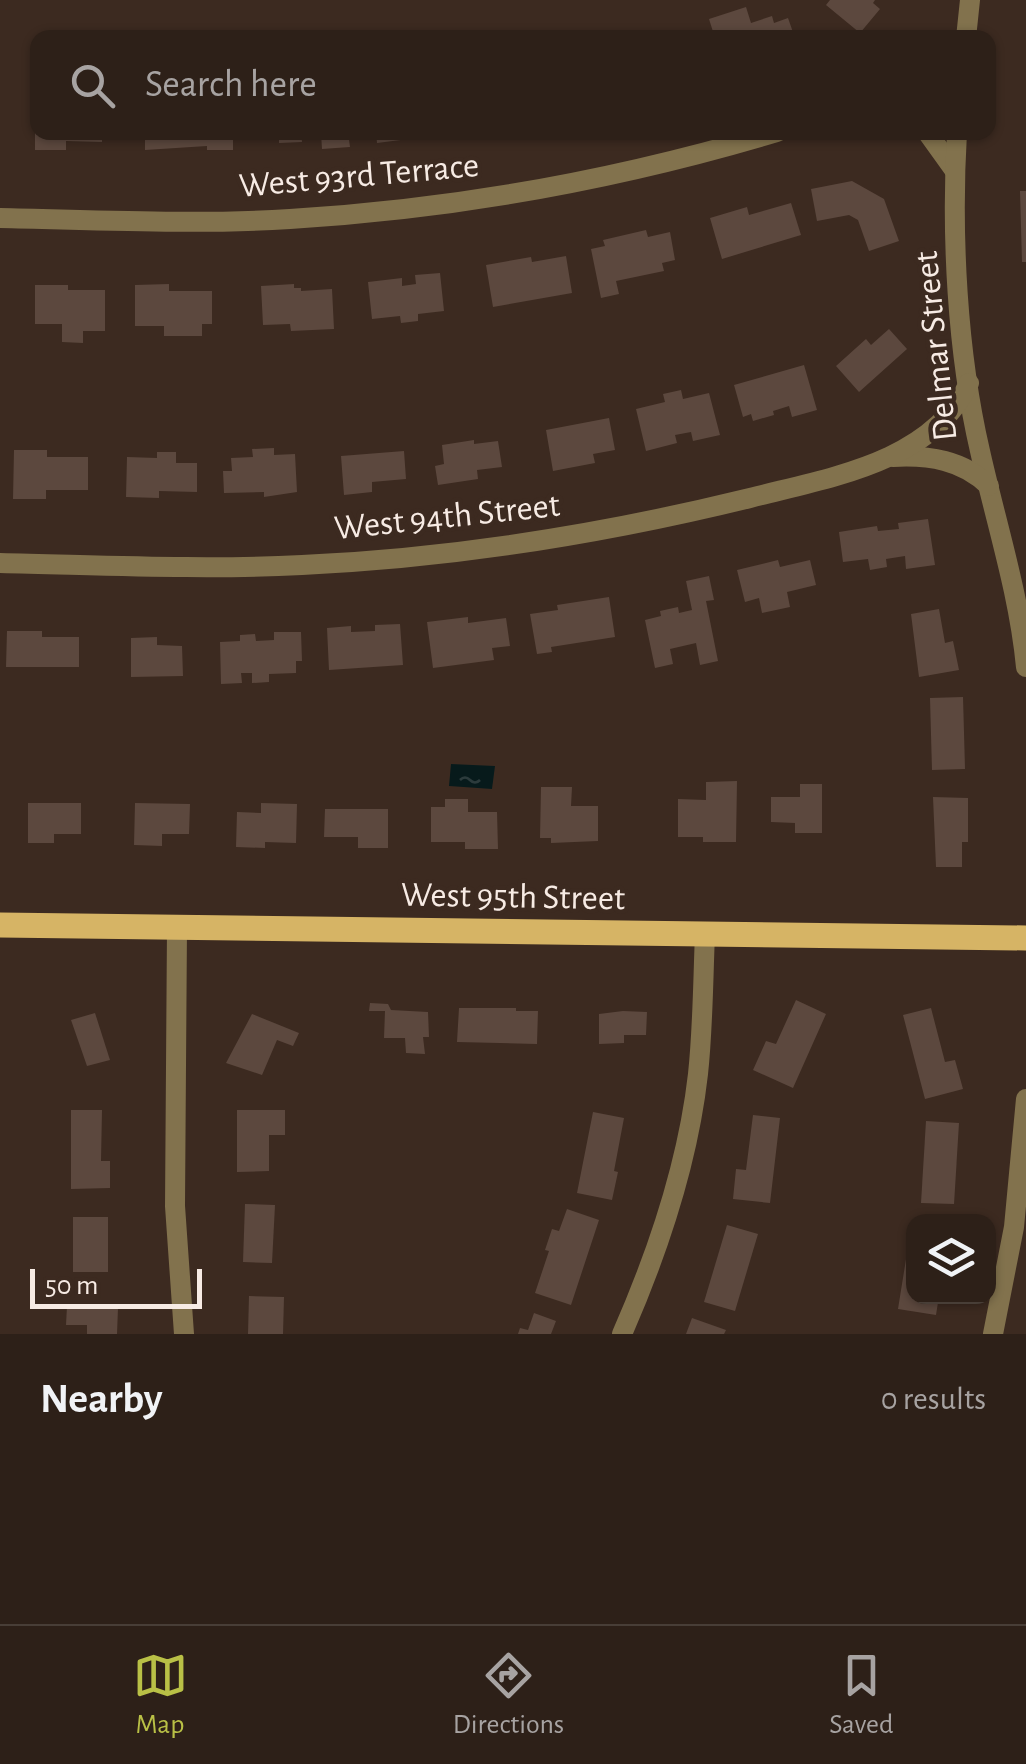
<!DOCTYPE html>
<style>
body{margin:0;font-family:"Alegreya Sans",sans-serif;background:#352821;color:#f1f3f6}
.controls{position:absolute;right:30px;bottom:30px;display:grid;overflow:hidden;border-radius:20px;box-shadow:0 2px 8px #0004}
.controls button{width:90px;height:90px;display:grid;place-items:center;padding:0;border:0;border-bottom:2px solid #483e37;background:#2d2018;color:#f1f3f6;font:50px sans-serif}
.scale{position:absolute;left:30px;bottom:25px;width:172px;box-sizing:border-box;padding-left:10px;border:5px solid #f7ebe4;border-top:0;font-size:28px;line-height:35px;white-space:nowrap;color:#f7ebe4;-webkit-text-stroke:8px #3c2a20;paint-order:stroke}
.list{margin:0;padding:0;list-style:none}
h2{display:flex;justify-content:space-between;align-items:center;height:130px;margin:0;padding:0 40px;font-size:42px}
h2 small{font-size:32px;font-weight:400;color:#a7a3a2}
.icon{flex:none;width:55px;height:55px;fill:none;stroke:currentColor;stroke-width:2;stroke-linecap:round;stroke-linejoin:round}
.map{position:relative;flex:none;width:1026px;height:1334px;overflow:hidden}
.search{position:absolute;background:#2d2018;box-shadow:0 2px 8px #0004;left:30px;right:30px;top:30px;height:110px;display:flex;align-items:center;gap:25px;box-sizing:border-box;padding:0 35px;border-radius:20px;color:#a7a3a2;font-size:38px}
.sheet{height:290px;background:#2d2018}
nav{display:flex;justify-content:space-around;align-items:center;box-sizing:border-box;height:140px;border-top:2px solid #483e37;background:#2d2018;font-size:28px;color:#a7a3a2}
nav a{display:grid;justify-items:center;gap:5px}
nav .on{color:#b9c046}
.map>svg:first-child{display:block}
.water{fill:url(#water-ripples)}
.building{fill:#5c483e}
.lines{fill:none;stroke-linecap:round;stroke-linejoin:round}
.minor{stroke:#82724d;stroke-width:20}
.primary{stroke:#d6b465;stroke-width:25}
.labels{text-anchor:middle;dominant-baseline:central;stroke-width:9;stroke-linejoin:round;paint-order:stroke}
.street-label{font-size:35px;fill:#f7ebe4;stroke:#3c2a20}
</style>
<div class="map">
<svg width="1026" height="1334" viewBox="0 0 1026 1334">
<defs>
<pattern id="water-ripples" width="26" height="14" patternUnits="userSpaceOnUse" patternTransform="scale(2.5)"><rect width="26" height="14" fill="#071a1b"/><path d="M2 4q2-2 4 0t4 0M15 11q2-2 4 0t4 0" fill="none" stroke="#2c3b3c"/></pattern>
</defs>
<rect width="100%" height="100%" fill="#3c2a20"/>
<path class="water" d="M451,764L495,766L492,789L449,786Z"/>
<g class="building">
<path d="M830,0H875L873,3L880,9L860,33L826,5Z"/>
<path d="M746,7L751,23L772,16L774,23L788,18L795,38H715L709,19Z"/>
<path d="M35,132H102V142L66,141V150H35Z"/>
<path d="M145,132H233V150H207V146L145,150Z"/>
<path d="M267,132H301L302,142L279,143V139H268Z"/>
<path d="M321,132H348L350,147L322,149Z"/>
<path d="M376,132H440V135L377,143Z"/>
<path d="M852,181L884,199L899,241L869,251L858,220L849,215L817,221L811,189Z"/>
<path d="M1020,191H1026V262H1022Z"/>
<path d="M791,203L801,235L722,259L710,218L747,207L749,215Z"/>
<path d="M646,230L648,237L670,232L675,260L662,263L664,271L616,281L619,294L601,298L591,249L605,246L603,240Z"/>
<path d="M566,256L572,293L493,307L486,265L531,257L532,262Z"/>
<path d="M440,273L444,311L418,314V321L401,323L400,316L372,319L368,282L402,278V286L416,284L415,275Z"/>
<path d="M169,284V291H212V324H202V336H164V326H135V285Z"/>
<path d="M294,284V288H301V291L332,289L334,329L291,331L290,324L263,325L261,286Z"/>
<path d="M35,285H68V290H105V331H83V343L62,342V324H35Z"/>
<path d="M889,329L907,349L859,392L836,366L866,339L871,345Z"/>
<path d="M804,365L817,410L792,417L789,406L773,411L774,415L753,421L751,414L743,417L734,385Z"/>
<path d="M681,390L683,399L709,393L720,435L693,441L691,432L675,435L677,443L646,451L636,409L665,402L663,394Z"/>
<path d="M609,418L615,450L593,454L595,463L553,471L546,430Z"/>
<path d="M474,440V444L498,441L502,467L477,470L478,479L438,485L435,466L444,464L442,445Z"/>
<path d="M274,448V455L295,454L297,492L264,497V492L224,493L223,471H232L231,458L253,457L252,449Z"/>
<path d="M14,450H47V457H88V490H46V499H13Z"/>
<path d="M404,451L406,479L372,482V492L344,495L341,456Z"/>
<path d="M157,452H176V463H197V492L159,491V498L126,497L127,457L157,458Z"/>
<path d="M928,519L935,565L906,569L905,556L886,559L887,567L870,570L868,559L843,562L839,532L877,526L878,531L899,529L898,523Z"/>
<path d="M778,560L780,567L810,560L816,585L787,592L790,607L762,613L759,598L745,602L737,570Z"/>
<path d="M709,576L714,600L706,601L718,661L700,665L696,643L670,649L673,664L655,668L645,620L661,616L660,611L678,607L679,613L692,610L686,581Z"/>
<path d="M609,597L615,637L551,647L552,652L537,654L530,614L558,610L557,605Z"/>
<path d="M939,609L945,643L953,641L959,670L919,677L911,614Z"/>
<path d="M468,617V623L506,618L510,646L492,648L494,660L433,668L427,622Z"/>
<path d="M400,624L403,665L329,670L327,628L351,626V632L375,631V625Z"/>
<path d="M7,631H42V637H79V667H6Z"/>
<path d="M274,632H301L302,661H296V673L269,674V682L252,683V673H241L242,683L221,684L220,642L240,641V635L255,634L256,641L274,640Z"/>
<path d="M157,637V645L182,646L183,676L131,677V638Z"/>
<path d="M963,697L965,769L932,770L930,698Z"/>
<path d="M737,781L736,842H703V837H678V799L706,800V782Z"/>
<path d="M800,784H822V833H795V823L771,822V797H800Z"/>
<path d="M541,787H572L571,806H598V841L551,843V838H540Z"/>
<path d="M933,797L968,798V842H962V867H936Z"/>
<path d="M445,799H468V812H497L498,849H465V842H431V807H445Z"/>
<path d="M28,803H81V834H54V843H28Z"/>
<path d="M135,803L190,804L189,834H162V846L134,845Z"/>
<path d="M261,803L297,804L296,843L265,842V848L236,847L237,812L261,813Z"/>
<path d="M325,809H388V848H358V837H324Z"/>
<path d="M796,1000L826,1014L793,1088L753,1070L766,1041L776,1044Z"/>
<path d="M370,1003L388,1004L391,1010L428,1012L429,1037H423L425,1054L406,1053L405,1038H384L385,1011H369Z"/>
<path d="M459,1008H516V1011H538L537,1044L457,1042Z"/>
<path d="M931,1008L945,1062L955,1060L963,1089L925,1099L903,1015Z"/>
<path d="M623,1011L647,1012L646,1035H624V1043L599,1044V1014Z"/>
<path d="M95,1013L110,1060L87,1066L71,1020Z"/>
<path d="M252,1014L299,1033L293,1046L277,1040L262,1075L226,1063Z"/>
<path d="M71,1110H102L101,1161H110V1188L71,1189Z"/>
<path d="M237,1110H285V1135H269V1171L237,1172Z"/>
<path d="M593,1112L624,1118L614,1171L618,1172L612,1200L577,1193Z"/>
<path d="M753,1115L780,1118L770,1203L733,1199L736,1169L746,1170Z"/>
<path d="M926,1121L959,1123L954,1204L921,1203Z"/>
<path d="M245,1204L275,1205L272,1263L243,1262Z"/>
<path d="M567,1209L599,1220L571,1305L535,1293L549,1251L545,1250L552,1229L559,1231Z"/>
<rect x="73" y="1217" width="35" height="55"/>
<path d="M727,1225L758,1234L735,1311L704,1302Z"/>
<path d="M911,1228L914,1296H939L936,1315L898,1309Z"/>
<path d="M249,1296L284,1297L283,1334H248Z"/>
<path d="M67,1306L118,1308L117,1334H87V1325H66Z"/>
<path d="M534,1313L556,1321L551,1334H518L520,1328L528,1330Z"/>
<path d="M692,1318L726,1330L724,1334H686Z"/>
</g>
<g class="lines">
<g class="minor">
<path d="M966,38L970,0"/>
<path d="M927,132L955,171"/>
<path d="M957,132C951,234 957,352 980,451C996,523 1019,593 1026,667"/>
<path d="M0,218C96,220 194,225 290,219C456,209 617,180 777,132"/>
<path d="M893,457C929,455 963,460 989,486"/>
<path d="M0,563C101,565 202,570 302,565C454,558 603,534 750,498C827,478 932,463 969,383"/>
<path d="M177,927L175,1206L184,1334"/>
<path d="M622,1334C658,1252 688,1163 698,1074C703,1028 703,980 705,934"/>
<path d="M993,1334L1014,1227L1026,1099"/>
</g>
<path class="primary" d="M0,925L1026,938"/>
</g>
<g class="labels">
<g class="street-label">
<text transform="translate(359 176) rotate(-5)">West 93rd Terrace</text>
<text transform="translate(936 346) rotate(-96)">Delmar Street</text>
<text transform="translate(447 517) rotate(-6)">West 94th Street</text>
<text transform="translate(513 897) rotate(1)">West 95th Street</text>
</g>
</g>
</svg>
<div class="controls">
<button><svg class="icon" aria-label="layers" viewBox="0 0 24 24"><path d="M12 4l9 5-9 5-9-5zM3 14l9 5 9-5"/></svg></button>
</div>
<div class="scale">50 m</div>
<div class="search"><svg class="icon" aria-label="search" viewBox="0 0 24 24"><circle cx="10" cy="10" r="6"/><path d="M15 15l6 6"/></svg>Search here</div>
</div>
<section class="sheet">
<h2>Nearby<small>0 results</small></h2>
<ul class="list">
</ul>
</section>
<nav>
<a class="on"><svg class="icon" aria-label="map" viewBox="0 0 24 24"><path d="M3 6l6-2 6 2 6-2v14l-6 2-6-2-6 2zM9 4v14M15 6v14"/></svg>Map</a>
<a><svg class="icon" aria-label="directions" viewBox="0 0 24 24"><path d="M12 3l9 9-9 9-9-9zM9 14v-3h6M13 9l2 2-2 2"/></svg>Directions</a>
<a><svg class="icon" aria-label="saved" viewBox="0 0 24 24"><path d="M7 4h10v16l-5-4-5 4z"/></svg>Saved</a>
</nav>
